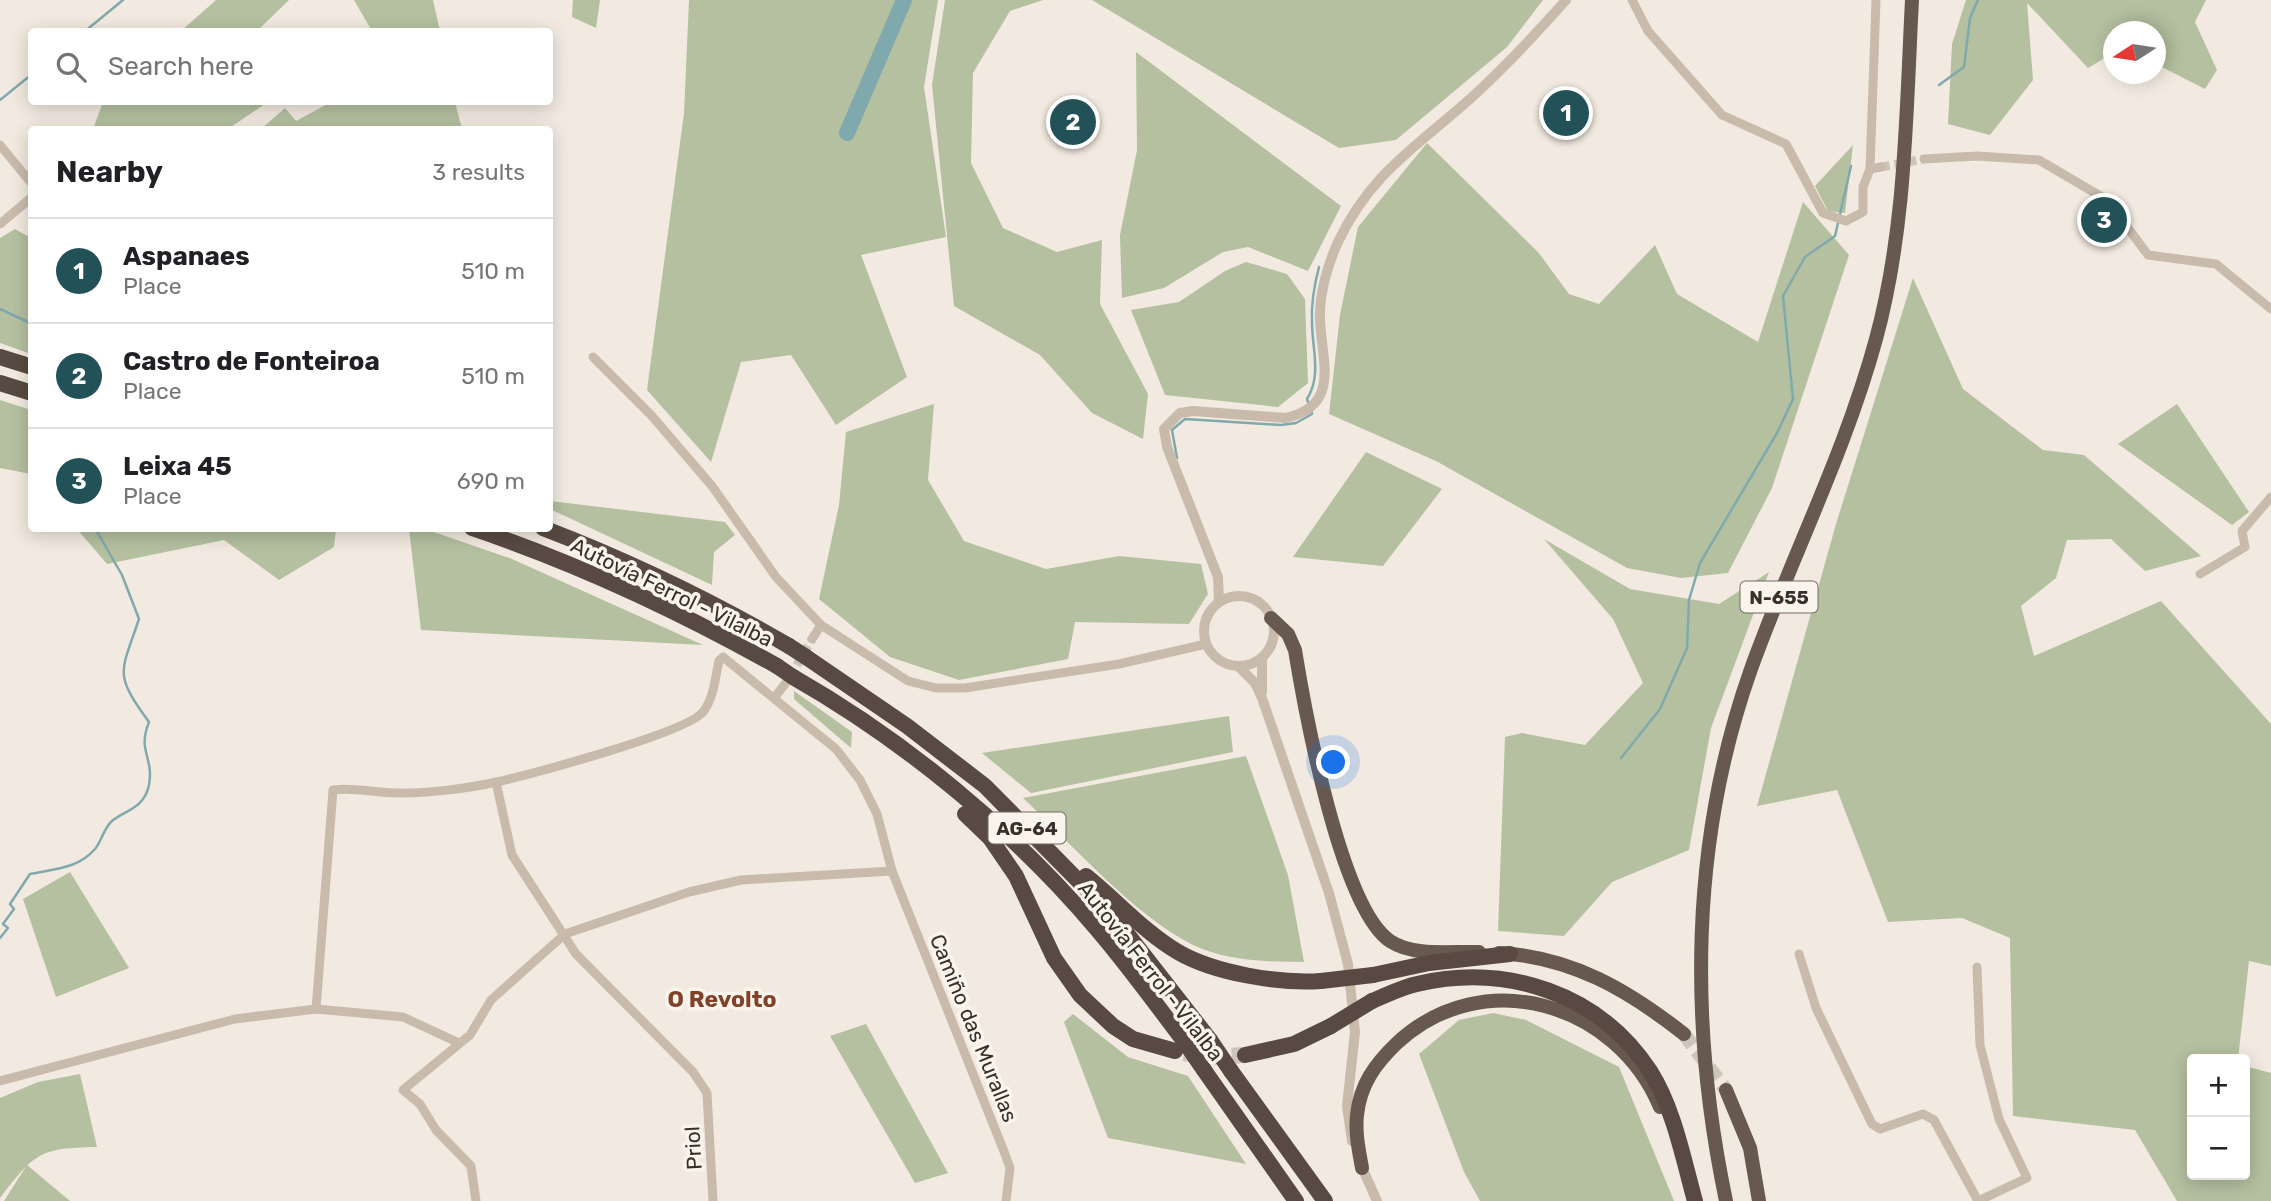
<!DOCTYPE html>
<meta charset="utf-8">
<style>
body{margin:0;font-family:Rubik,sans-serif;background:#f2f2f2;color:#202124}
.controls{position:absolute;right:21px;bottom:21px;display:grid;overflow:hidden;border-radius:7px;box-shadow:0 4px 18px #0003}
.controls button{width:63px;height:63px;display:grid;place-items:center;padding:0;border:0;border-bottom:2px solid #e0e0e0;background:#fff;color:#202124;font:35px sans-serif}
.compass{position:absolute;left:2103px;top:21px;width:63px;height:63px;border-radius:50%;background:#fff;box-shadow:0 4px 18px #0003;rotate:258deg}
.you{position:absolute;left:1334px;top:763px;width:24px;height:24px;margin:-18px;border:5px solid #fff;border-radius:50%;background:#1a73e8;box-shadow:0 0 0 10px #1a73e833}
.badge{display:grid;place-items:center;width:46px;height:46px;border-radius:50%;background:#225157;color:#fff;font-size:23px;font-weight:700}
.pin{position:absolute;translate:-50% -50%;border:4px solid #fff;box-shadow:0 2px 7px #0006}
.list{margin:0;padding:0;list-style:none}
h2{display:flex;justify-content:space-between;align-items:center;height:91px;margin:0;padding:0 28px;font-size:30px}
h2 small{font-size:23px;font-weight:400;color:#757577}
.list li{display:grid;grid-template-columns:46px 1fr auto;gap:21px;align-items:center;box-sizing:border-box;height:105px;padding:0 28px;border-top:2px solid #e0e0e0}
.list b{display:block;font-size:26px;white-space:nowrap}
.list p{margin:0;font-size:23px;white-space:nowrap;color:#757577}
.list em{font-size:23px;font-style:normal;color:#757577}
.icon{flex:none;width:38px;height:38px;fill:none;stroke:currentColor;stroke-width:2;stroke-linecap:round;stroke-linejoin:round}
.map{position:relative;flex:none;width:2271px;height:1201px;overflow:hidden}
.search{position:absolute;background:#fff;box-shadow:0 4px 18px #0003;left:28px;top:28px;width:525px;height:77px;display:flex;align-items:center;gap:18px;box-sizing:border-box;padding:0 24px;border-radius:7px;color:#757577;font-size:26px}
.panel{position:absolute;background:#fff;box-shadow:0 4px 18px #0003;left:28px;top:126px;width:525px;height:406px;border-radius:7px}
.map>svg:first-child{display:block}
.green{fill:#b4c0a0}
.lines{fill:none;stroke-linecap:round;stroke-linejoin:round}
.stream{stroke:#80a9ad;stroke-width:2.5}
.river{stroke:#80a9ad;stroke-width:16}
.minor-tunnel{stroke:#cdc5bc;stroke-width:9;stroke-dasharray:9 4.5;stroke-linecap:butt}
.trunk-tunnel{stroke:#cdc5bc;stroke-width:14;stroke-dasharray:14 7;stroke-linecap:butt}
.motorway-tunnel{stroke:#cdc5bc;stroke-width:16;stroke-dasharray:16 8;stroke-linecap:butt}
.minor{stroke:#c9bbac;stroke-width:9}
.tertiary{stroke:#c9bbac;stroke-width:10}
.trunk{stroke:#685950;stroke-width:14}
.motorway{stroke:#584a42;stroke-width:16}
.motorway-bridge{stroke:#584a42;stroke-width:16}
.labels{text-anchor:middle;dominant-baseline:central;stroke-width:7;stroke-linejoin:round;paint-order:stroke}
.shield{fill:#f9f4ec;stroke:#726b65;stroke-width:2}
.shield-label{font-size:19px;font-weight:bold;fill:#38302b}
.street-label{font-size:21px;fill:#38302b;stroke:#f9f4ec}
.neighbourhood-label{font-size:23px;font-weight:bold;fill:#824228;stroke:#f9f4ec}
</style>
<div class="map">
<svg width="2271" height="1201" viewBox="0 0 2271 1201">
<rect width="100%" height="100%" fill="#f2eae0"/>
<g class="green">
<path d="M216,0H289L257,31H181Z"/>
<path d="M354,0H433L440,31H372Z"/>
<path d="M573,0H600L596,28L572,17Z"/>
<path d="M689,0H938L924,87L946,237L861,255L907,377L836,425L791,355L741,362L711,462L647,390L684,113Z"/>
<path d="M945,0H1043L1010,11L973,73L971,163L1003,228L1057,252L1102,240L1100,304L1148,394L1143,439L1092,413L1040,355L954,306L932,85Z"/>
<path d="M1092,0H1543L1507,47L1396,140L1339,148Z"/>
<path d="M1966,0H2206L2195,22L2217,70L2205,89L2156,64V32H2114L2113,53L2088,68L2027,3L2033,80L1990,135L1948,124L1952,44Z"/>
<path d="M1136,52L1341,206L1308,271L1248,247L1223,252L1164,288L1122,298L1120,235L1137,150Z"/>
<path d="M103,102H268L228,129H93Z"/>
<path d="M331,102H455L462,129H261L285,108L296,121Z"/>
<path d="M1427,143L1538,252L1569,294L1599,304L1655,245L1677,294L1758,342L1803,202L1849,255L1772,488L1728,573L1681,578L1627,568L1436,461L1329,414L1340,315L1358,227Z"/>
<path d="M1853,145L1845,213L1828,211L1815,186Z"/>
<path d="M15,229L31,238V354L0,343V238Z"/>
<path d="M1246,262L1287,274L1305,299L1308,383L1278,407L1165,395L1131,310L1179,302L1225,271Z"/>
<path d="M1913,278L1963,389L2043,450L2084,455L2201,556L2145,571L2111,539L2067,540L2056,578L2021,606L2034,656L2161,601L2271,724V966L2249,961L2238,1059H2192V1175H2245V1066L2271,1073V1201H2177L2135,1130L2013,1116L2010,938L1962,918L1888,922L1837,790L1757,806L1836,524Z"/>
<path d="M0,400L31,410V474L0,468Z"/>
<path d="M934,404L928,480L964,541L1046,569L1119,556L1201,564L1208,594L1189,624L1075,622L1068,659L959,680L890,657L819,599L839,505L846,432Z"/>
<path d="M2177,404L2249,512L2232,525L2118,444Z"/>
<path d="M1366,452L1442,489L1383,566L1293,557Z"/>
<path d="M550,501L725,522L735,535L714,552L712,585L550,509Z"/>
<path d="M77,529H336L334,547L279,580L224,540L107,564Z"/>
<path d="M409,529H425L512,559L703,645L421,630Z"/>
<path d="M1544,539L1630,589L1719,604L1769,572L1711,728L1689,850L1612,882L1564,936L1498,931L1505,737L1522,733L1585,745L1643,683L1613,619Z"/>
<path d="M794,691L852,732L851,748L794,699Z"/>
<path d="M1229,716L1233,752L1031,793L982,753Z"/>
<path d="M1246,756L1288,875L1304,962C1267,962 1227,961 1193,945C1132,914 1073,845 1023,798Z"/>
<path d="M70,872L129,968L56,997L23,899Z"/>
<path d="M1493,1013L1526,1020L1619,1067L1674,1201H1480L1464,1172L1419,1054L1459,1020Z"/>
<path d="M1073,1014L1128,1057L1188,1076L1246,1164L1108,1138L1064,1022Z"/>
<path d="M866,1024L948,1173L915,1183L830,1036Z"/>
<path d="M80,1074L97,1147C39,1148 35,1153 0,1198V1098L38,1082Z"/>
<path d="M27,1165L70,1201H4Z"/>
</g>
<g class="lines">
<g class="stream">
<path d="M84,32L123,0"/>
<path d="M1939,85L1964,67L1970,18L1978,0"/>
<path d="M0,100L32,74"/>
<path d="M0,309L32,324"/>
<path d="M1309,405L1307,399C1322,375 1312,349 1312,322C1311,303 1314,286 1319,267"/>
<path d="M1177,458L1172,430L1185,419L1281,425L1296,423L1312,414L1311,411"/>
<path d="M1621,758L1660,709L1687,648L1689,600L1700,563L1777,433L1793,399L1783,296L1805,257L1835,236L1851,166"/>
<path d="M0,938L8,928L3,924L14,909L10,904L30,874C53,869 78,869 95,849C101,842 104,828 112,821C125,810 144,809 149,785C154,756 137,752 149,722C113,673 121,673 139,619L122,575L95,528"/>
</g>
<path class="river" d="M847,133L904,0"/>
<g class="minor-tunnel">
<path d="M1881,167L1924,159"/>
<path d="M790,677L812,639"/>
</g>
<path class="trunk-tunnel" d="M1684,1034L1726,1090"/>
<path class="motorway-tunnel" d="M1184,1053L1210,1057L1245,1055"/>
<g class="minor">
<path d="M1632,0L1648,31L1722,115L1786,144L1823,213L1846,221L1863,212V187L1870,169"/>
<path d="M1876,0L1870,169L1881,167"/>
<path d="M0,145L32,184"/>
<path d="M1924,159L1977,156L2039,160L2107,200L2148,255L2216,264L2271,309"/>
<path d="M0,224L32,197"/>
<path d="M593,357L651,415L712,486L776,577L821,625L908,681L936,688H965L1119,664L1206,644"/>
<path d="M2200,574L2245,547L2242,531L2271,497"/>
<path d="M812,639L821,625"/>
<path d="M775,697L785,684"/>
<path d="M496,782L512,855L576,954L693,1072L707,1093L713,1201"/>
<path d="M1799,954L1816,1008L1872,1124L1880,1129L1923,1114L1934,1120L1978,1201"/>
<path d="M1977,967L1980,1045L1999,1119L2027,1178L1978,1201"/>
<path d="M316,1009L333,790C355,787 374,793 396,793C425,794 469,788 497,782C531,774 686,733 703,712C714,698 715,678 719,661L723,657L836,749L860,780L877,814L892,871L1005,1154L1010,1168L1006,1201"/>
<path d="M0,1081L235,1019L316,1009L403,1017L459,1043"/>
<path d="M476,1201L471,1166L436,1130L420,1104L403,1090L470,1035L491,1000L565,934L689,892L741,880L892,871"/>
</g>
<g class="tertiary">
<circle cx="1239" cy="631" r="35"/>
<path d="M1219,602L1218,577L1167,447L1164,429L1180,413L1193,411L1285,418C1342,406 1321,360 1320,319C1319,294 1328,264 1338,242C1371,173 1416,147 1470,99C1504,68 1535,35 1566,0"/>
<path d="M1262,658V692"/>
<path d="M1239,667L1255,683L1262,698L1329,893L1348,964L1355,1032L1347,1106L1352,1141"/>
<path d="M1360,1163L1377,1201"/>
</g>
<g class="trunk">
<path d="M1271,618L1288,634L1295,650C1305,712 1341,908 1390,941C1414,957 1451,951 1479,952"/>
<path d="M1499,953C1572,957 1628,990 1684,1034"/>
<path d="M1726,1090L1750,1148L1759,1201"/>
<path d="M1362,1168C1359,1151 1355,1133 1357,1115C1360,1085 1375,1064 1397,1043C1483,963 1617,1003 1660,1107"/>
<path d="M1726,1201C1689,1024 1690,841 1751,669C1791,558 1845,453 1876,339C1906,229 1906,113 1912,0"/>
</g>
<g class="motorway">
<path d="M0,357L32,367"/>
<path d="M0,383L32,393"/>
<path d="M472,528C579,564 679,611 777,666"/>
<path d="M543,528C629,561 710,600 789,646"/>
<path d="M806,657L907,726L985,786L1114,917L1210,1040"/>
<path d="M793,677C905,741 1012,829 1096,928C1127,964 1155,1003 1184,1041"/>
<path d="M965,814L990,838L1016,876L1054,958L1080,995L1113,1026L1133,1039L1175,1051"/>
<path d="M1086,876C1116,900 1144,932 1178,952C1214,973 1279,984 1321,981"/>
<path d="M1373,975L1429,963L1510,954"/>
<path d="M1372,1001C1387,995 1402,987 1417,984C1506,963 1599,993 1650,1071C1674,1109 1683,1158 1695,1201"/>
<path d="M1245,1055L1294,1044L1331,1026"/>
<path d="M1204,1070L1296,1201"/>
<path d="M1231,1071L1325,1201"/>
</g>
<g class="motorway-bridge">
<path d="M789,646L806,657"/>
<path d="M777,666L793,677"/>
<path d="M1321,981L1373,975"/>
<path d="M1331,1026L1372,1001"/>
<path d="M1210,1040L1231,1071"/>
<path d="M1184,1041L1204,1070"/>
</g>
</g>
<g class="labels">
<g class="shield">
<rect x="1740.5" y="581.5" width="77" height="31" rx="5"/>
<rect x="988.5" y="812.5" width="77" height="31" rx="5"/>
</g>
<g class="shield-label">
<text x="1779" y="597">N-655</text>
<text x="1027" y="828">AG-64</text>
</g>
<g class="street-label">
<text transform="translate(672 592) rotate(26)">Autovía Ferrol - Vilalba</text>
<text transform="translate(1151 971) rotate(52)">Autovía Ferrol - Vilalba</text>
<text transform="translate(974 1028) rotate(68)">Camiño das Murallas</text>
<text transform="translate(693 1148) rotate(-93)">Priol</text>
</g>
<g class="neighbourhood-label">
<text x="722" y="999">O Revolto</text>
</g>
</g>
</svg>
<div class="controls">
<button>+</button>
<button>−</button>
</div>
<svg class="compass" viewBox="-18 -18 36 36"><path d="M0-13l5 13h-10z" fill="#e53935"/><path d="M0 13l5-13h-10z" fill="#757577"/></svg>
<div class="you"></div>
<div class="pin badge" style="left:1566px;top:113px">1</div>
<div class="pin badge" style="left:1073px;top:122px">2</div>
<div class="pin badge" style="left:2104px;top:220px">3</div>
<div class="search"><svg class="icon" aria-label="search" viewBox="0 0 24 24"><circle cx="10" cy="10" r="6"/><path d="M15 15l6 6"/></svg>Search here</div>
<section class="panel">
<h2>Nearby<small>3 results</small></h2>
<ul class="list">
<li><span class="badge">1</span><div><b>Aspanaes</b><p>Place</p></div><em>510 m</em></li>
<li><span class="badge">2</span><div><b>Castro de Fonteiroa</b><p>Place</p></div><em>510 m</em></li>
<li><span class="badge">3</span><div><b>Leixa 45</b><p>Place</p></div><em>690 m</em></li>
</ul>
</section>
</div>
